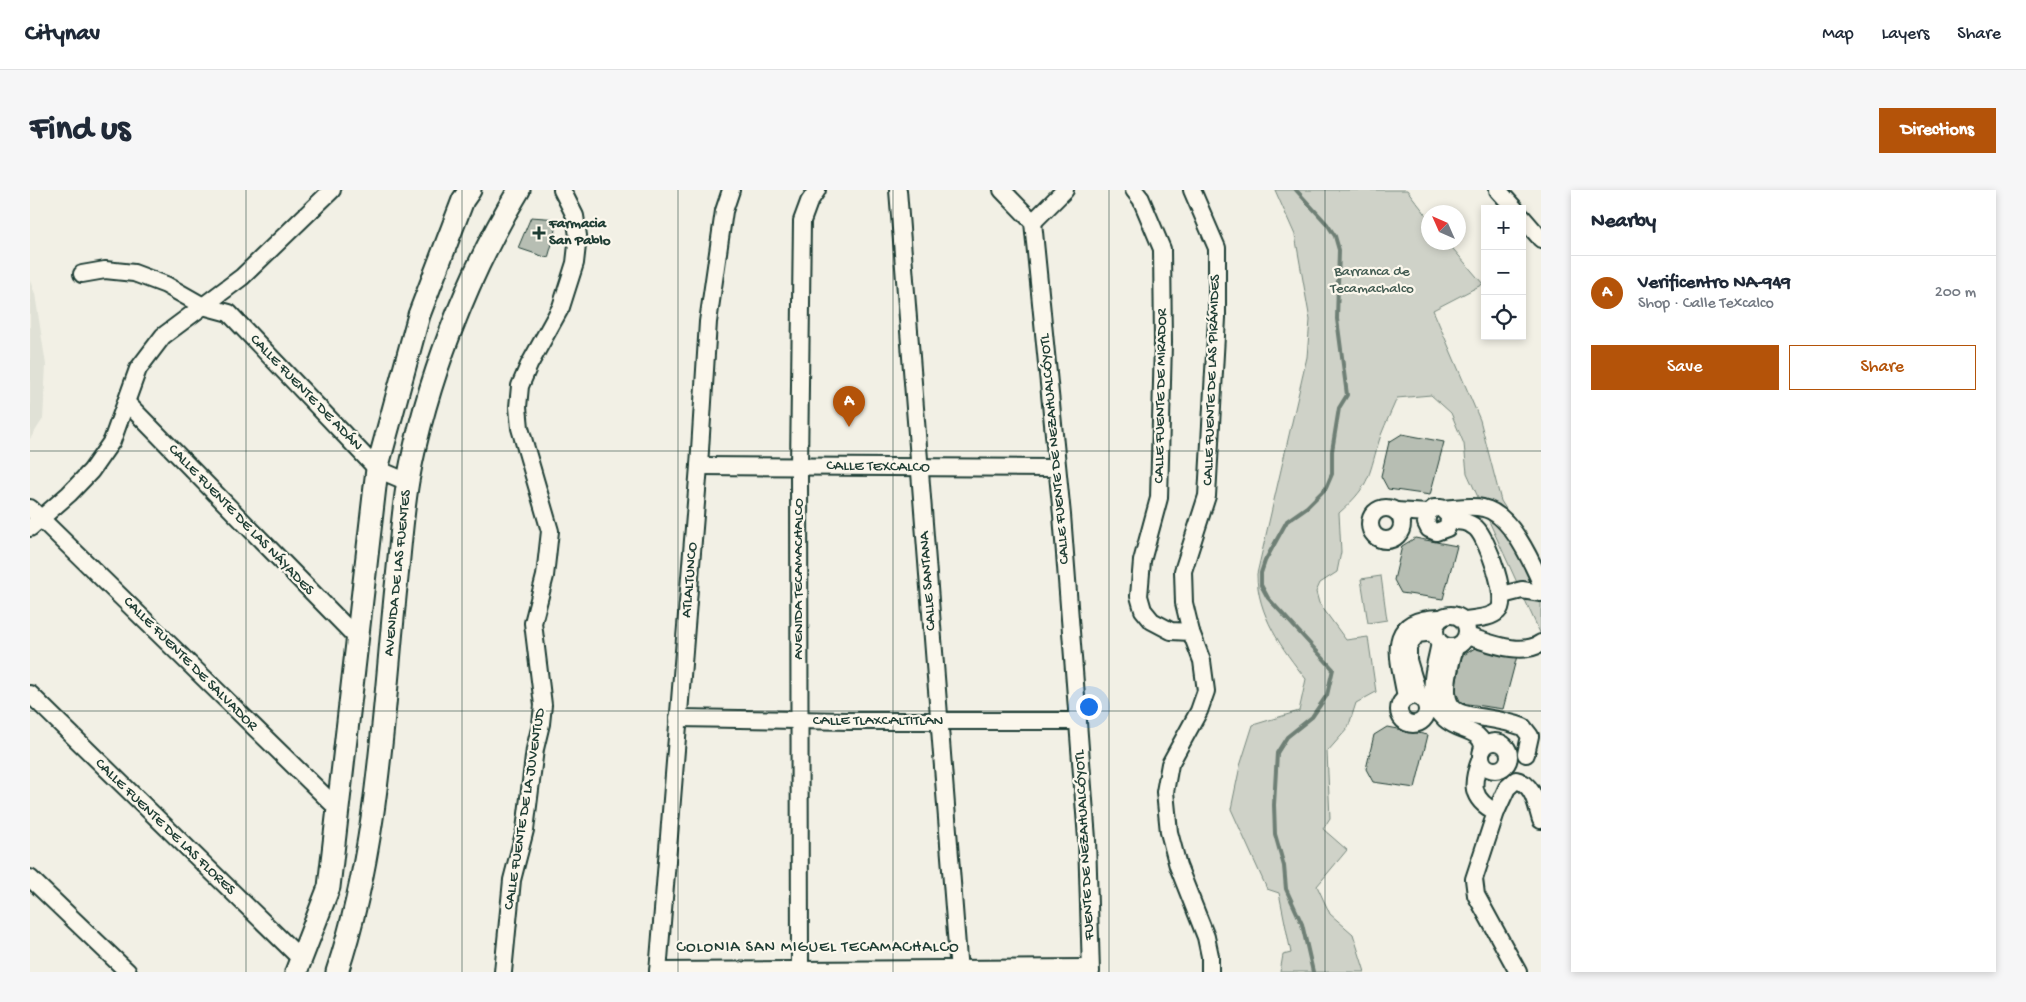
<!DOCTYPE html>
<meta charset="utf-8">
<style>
body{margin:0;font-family:"Gochi Hand",sans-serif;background:#f6f6f7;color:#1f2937}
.controls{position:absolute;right:15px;top:15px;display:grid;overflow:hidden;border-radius:0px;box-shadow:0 2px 8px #0003}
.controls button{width:45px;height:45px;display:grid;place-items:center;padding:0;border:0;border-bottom:1px solid #e0e1e3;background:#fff;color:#1f2937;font:25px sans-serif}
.compass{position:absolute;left:1391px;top:15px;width:45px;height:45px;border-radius:50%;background:#fff;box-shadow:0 2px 8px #0003;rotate:315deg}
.you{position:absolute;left:1058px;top:516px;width:18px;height:18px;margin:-12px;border:4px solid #fff;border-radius:50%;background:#1a73e8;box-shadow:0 0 0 8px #1a73e833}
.badge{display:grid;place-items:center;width:32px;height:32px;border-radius:50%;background:#b45309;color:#fff;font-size:16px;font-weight:700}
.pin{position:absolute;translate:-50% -41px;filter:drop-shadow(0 1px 2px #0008)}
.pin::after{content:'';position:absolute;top:26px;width:18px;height:15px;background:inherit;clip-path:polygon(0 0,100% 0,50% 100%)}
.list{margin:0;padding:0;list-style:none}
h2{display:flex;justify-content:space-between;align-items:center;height:65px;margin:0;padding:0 20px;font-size:21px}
h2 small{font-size:16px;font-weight:400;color:#747a83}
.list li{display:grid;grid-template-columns:32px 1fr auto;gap:15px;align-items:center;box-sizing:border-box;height:75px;padding:0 20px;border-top:1px solid #e0e1e3}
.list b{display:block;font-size:19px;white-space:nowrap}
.list p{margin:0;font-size:16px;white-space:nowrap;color:#747a83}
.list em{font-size:16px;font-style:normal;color:#747a83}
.actions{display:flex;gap:10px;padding:15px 20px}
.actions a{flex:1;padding:11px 0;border:1px solid #b45309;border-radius:0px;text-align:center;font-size:18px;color:#b45309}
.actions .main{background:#b45309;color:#fff}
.icon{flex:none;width:28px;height:28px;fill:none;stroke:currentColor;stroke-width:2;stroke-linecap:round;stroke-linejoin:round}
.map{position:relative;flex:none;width:1511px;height:782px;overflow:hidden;border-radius:0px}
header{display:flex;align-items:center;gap:30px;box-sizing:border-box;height:70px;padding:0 25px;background:#fff;border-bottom:1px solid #e0e1e3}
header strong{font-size:24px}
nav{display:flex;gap:28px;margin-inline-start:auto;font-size:18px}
.intro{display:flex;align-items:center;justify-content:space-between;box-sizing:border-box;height:120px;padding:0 30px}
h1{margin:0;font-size:35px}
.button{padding:12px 22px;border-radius:0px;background:#b45309;color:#fff;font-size:18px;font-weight:700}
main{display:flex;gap:30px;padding:0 30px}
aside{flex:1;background:#fff;border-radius:0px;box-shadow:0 2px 8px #0003}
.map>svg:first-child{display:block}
.built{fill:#e0e1d6}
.green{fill:#cfd2c8;stroke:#77887e}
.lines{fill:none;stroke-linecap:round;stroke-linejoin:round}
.stream{stroke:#6e7f75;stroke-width:4}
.building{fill:#b7beb3;stroke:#1f3d34}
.minor-casing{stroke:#1f3d34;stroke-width:20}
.major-casing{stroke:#1f3d34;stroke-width:25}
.minor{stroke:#fbf7ec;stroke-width:16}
.major{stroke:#fbf7ec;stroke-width:21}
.grid{fill:none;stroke:#1f3d34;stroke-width:1;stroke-opacity:0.55}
.poi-dot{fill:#1f3d34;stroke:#fbf7ec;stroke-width:2}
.labels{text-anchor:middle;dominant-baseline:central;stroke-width:4.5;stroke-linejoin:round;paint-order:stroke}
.poi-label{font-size:15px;font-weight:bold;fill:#1f3d34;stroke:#fbf7ec;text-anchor:start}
.park-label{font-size:15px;fill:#425b52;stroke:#fbf7ec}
.street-label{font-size:15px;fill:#1f3d34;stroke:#fbf7ec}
.neighbourhood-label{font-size:16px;letter-spacing:1px;fill:#1f3d34;stroke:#fbf7ec}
</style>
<header>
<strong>Citynav</strong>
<nav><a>Map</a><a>Layers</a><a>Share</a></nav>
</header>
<div class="intro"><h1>Find us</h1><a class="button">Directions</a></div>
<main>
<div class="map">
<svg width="1511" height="782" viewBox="0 0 1511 782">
<rect width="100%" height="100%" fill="#f2f0e5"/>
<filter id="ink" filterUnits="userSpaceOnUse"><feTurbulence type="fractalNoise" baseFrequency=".02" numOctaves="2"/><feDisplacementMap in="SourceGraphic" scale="10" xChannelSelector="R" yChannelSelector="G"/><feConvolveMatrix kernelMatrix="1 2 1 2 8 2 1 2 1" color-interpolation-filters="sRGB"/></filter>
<g filter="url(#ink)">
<path class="built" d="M0,91L5,104L16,175L13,229L0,249Z"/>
<g class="green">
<path d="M1245,0H1377L1398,27V52L1418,53L1453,94L1403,120L1450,230L1471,311L1511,374V445L1437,283L1434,254L1421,223L1401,205L1367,208C1362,220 1356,232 1351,245C1338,284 1343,293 1309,323L1311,362L1307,382L1290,393L1286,402L1289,413L1316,450L1338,447L1346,502L1326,513L1318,538L1297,562L1300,628L1293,639L1317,660L1287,696L1300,724L1323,744L1335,782H1250L1253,765L1261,763L1249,703L1237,699L1201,619L1210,576L1223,535L1269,521L1276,489C1252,459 1227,424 1227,384L1277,167L1280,130L1265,45Z"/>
<path d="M1351,386L1357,430L1338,433L1331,389Z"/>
</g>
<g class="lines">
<path class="stream" d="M1266,0L1297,34L1305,46L1309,60L1307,129L1317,205L1309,218L1302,261V284L1296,298L1277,317L1257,331L1235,371L1231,383V395L1238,408L1303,479L1297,505L1282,527L1257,547L1247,563L1244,615L1245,644L1254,676L1256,699L1272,734L1283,782"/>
</g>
<g class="building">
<path d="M501,27L529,29L518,68L488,58Z"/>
<path d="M1372,244L1414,252L1400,305L1358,299L1351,286L1359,252Z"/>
<path d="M1385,348L1427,356L1413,409L1371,403L1364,390L1372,356Z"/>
<path d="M1445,458L1487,466L1473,519L1431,513L1425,500L1432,466Z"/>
<path d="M1357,537L1398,545L1385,598L1343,592L1336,579L1344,545Z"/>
</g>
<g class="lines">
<g class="minor-casing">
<g id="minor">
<path d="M868,0L929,782"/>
<path d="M972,0L1003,32L1032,325L1057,649L1061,782"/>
<path d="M1104,0L1111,9L1132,59L1133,153L1129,308L1112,371L1109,406L1113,420L1122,431L1141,441L1161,442"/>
<path d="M1162,0L1187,58V128L1177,306L1153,381L1154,413L1161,442L1172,471L1176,501L1169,521L1140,574L1135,602L1139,642L1148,676L1176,747L1180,766V782"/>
<path d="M1468,0L1485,19"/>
<path d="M1492,27L1511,49"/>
<path d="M1003,32L1035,0"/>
<path d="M52,84L75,80L104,83L136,95L173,116L199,123L347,279L378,292"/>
<path d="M96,212L327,448"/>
<path d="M669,276L1027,278"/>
<circle cx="1356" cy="334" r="16"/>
<path d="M0,318L309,620"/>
<path d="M1414,319C1427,318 1441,315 1453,318C1480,323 1501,370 1511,393"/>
<path d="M1366,321L1398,323L1404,318H1411L1420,327L1417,338L1406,342L1399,339L1396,333L1398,323"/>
<path d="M1420,331C1430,331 1438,331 1446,338C1457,348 1480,411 1468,421C1460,429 1445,428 1434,430"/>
<path d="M0,338L39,304L61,281L82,251L108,179L133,146L212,87L302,0"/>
<path d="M1472,405L1492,400L1511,403"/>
<circle cx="1421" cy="441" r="16"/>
<path d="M1437,446C1458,452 1491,467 1511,453"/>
<path d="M1410,453C1407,469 1401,487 1403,503C1409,549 1453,531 1453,559"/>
<path d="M1425,457C1400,544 1436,516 1493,537L1500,546L1496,564"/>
<path d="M0,504L271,769"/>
<circle cx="1383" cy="520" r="14"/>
<path d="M1389,507L1378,470V456L1387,444L1405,442"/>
<path d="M1376,508C1370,469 1352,429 1410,428"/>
<path d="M648,528L820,531H1048"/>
<circle cx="1465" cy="566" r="14"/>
<path d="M1451,568C1441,593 1440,609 1466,622"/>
<path d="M0,688L98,782"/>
<path d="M628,781L1060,778"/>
<path d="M473,782L482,690L495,640L505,559L511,534L513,515L503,433L515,386L520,341L490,238L488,217L490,196L499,175L531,117L545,73L548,46L545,26L532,0"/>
<path d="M628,782L669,276L678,132L694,21L701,0"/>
<path d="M770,782L769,277L772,31L779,12L787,0"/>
<path d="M1488,782L1446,705L1444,689L1466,622L1477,598L1486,590C1504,594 1506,615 1511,630"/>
</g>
</g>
<g class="major-casing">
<g id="major">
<path d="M266,782L299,697L347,279L389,125L433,10L440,0"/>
<path d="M307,782C348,659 353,525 366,397C370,362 372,326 378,291C395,195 438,83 489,0"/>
</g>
</g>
<use href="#minor" class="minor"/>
<use href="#major" class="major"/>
</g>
</g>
<path class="grid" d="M216,0V782M432,0V782M648,0V782M863,0V782M1079,0V782M1295,0V782M0,261H1511M0,521H1511"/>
<path class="poi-dot" d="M506.5 35.5h5v5h5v5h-5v5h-5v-5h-5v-5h5z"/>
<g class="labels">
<g class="poi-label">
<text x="519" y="34">Farmacia<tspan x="519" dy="17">San Pablo</tspan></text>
</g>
<g class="park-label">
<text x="1342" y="82">Barranca de<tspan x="1342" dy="17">Tecamachalco</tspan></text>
</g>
<g class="street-label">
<text transform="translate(1182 190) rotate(-88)">CALLE FUENTE DE LAS PIRÁMIDES</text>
<text transform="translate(276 203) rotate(46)">CALLE FUENTE DE ADÁN</text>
<text transform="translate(1131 206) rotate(-89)">CALLE FUENTE DE MIRADOR</text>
<text transform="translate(1025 259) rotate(-95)">CALLE FUENTE DE NEZAHUALCÓYOTL</text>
<text transform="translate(848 277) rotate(1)">CALLE TEXCALCO</text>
<text transform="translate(211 330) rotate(46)">CALLE FUENTE DE LAS NÁYADES</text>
<text transform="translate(368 383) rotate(-84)">AVENIDA DE LAS FUENTES</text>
<text transform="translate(769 389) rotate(-90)">AVENIDA TECAMACHALCO</text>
<text transform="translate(660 390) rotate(-85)">ATLALTUNCO</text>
<text transform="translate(898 391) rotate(-94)">CALLE SANTANA</text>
<text transform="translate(160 474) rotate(45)">CALLE FUENTE DE SALVADOR</text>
<text x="848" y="531">CALLE TLAXCALTITLAN</text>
<text transform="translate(495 619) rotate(-81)">CALLE FUENTE DE LA JUVENTUD</text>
<text transform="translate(135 637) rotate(44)">CALLE FUENTE DE LAS FLORES</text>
<text transform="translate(1055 655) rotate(-93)">FUENTE DE NEZAHUALCÓYOTL</text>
</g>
<g class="neighbourhood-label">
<text x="788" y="758">COLONIA SAN MIGUEL TECAMACHALCO</text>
</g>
</g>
</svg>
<div class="controls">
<button>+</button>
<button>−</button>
<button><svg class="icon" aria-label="locate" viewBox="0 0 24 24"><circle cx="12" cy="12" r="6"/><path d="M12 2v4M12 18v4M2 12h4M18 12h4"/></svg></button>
</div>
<svg class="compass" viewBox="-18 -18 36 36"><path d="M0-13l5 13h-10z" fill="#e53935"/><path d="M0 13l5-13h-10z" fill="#747a83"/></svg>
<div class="you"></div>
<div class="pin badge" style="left:819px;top:237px">A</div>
</div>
<aside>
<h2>Nearby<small></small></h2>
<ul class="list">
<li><span class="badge">A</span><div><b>Verificentro NA-949</b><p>Shop · Calle Texcalco</p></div><em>200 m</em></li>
</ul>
<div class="actions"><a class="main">Save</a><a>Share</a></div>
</aside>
</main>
